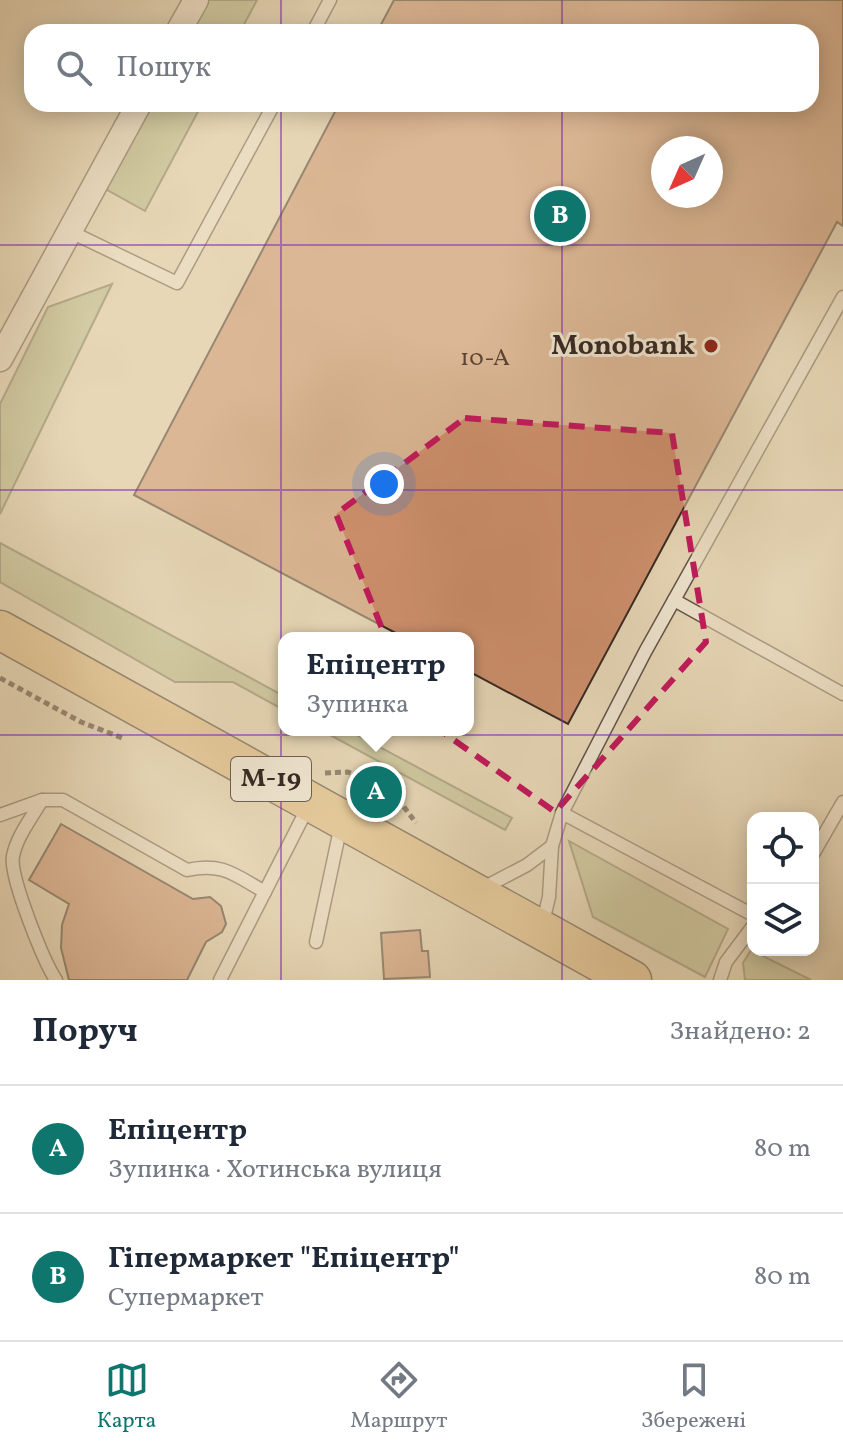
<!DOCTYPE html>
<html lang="uk">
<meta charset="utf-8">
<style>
body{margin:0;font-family:Vollkorn,serif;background:#f2f2f3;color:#1f2937}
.controls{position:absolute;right:24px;bottom:24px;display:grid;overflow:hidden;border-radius:16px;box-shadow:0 4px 20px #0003}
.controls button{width:72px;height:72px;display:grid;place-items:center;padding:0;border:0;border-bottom:2px solid #e0e1e3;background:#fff;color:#1f2937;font:40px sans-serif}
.compass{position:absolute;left:651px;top:136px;width:72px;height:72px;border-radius:50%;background:#fff;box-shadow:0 4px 20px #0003;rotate:225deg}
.you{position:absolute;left:384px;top:484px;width:28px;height:28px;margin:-20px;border:6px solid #fff;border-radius:50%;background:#1a73e8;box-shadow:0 0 0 12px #1a73e833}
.badge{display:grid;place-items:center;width:52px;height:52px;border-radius:50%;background:#0f766e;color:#fff;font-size:26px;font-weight:700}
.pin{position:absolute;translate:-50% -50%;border:4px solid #fff;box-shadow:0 2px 8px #0006}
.popup{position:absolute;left:278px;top:632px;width:196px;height:104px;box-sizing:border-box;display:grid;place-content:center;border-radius:16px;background:#fff;filter:drop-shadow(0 2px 6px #0005);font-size:26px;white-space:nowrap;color:#747a83}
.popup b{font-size:30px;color:#1f2937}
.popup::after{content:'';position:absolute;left:50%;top:100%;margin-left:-16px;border:16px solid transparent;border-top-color:#fff}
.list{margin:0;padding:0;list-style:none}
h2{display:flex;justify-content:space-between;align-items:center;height:104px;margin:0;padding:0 32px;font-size:34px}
h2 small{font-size:26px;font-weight:400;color:#747a83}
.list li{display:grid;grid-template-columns:52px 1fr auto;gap:24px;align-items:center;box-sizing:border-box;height:128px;padding:0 32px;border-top:2px solid #e0e1e3}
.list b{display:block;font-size:30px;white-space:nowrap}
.list p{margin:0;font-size:26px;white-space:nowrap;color:#747a83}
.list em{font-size:26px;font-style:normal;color:#747a83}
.icon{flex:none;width:44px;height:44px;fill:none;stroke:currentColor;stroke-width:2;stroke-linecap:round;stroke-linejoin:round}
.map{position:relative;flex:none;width:843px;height:980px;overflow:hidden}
.search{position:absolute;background:#fff;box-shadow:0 4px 20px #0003;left:24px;right:24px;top:24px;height:88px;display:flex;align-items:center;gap:20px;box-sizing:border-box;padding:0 28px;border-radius:24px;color:#747a83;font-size:30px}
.sheet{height:360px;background:#fff}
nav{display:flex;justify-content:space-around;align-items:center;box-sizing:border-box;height:112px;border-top:2px solid #e0e1e3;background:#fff;font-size:22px;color:#747a83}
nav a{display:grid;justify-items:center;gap:4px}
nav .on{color:#0f766e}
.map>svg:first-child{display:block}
.green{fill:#b9bd8c;stroke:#787358;stroke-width:2}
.building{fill:#ce906d;stroke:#372923;stroke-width:2;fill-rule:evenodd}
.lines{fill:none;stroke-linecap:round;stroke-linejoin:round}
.service-casing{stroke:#635448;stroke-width:15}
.minor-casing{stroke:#635448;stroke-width:27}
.trunk-casing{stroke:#372923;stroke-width:41}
.path{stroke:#372923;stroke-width:5;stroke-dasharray:6 4;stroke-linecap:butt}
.service{stroke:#efe5d0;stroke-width:12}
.minor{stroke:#efe5d0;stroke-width:24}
.trunk{stroke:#e4bc7c;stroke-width:38}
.marked{fill:none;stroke:#c2185b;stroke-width:6;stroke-dasharray:16 10;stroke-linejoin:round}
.grid{fill:none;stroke:#7b2cbf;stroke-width:2;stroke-opacity:0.55}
.poi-dot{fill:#8f2418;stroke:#efe5d0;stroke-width:3}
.labels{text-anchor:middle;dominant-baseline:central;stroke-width:6;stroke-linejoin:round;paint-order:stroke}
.number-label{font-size:24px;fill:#5d4336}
.shield{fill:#efe5d0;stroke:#6e6157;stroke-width:2}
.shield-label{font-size:26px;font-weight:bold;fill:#372923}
.poi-label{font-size:28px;font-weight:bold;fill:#372923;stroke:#efe5d0;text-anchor:end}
</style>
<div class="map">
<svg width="843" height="980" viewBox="0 0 843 980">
<rect width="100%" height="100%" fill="#e7d7b7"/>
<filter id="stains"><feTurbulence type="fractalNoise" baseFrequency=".0025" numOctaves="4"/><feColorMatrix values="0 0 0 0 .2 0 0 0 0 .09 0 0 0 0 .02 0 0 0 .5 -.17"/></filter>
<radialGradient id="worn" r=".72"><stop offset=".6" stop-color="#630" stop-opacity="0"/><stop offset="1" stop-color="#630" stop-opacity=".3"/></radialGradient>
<g class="green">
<path d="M206,0H257L240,32H188Z"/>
<path d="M148,104H202L145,211L102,187Z"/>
<path d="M112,284L0,514V404L48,307Z"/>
<path d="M0,543L284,696V710L233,682H175L0,582Z"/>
<path d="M321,730H348L512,818L505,830Z"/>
<path d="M569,841L728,929L705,977L593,917Z"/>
<path d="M751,950L811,980H745L743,963Z"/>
</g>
<g class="building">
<path d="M394,0H843V226L837,222L568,724L468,671V638H405L134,495L339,104H811V32H377ZM663,148H711V196H663Z"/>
<path d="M61,824L193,899L210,897L221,906L226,924L222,932L206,942L187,980H69L61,948L62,925L69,904L29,880Z"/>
<path d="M420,930L422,951H428L430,977L384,979L381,933Z"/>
</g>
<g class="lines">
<g class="service-casing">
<g id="service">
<path d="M313,32L330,0"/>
<path d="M71,232L177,283L274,104"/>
<path d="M674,600L843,694"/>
<path d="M42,800C32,817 17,836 13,856C9,876 44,962 56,980"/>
<path d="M562,813L753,915"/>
<path d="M0,815L42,800H63L187,870C222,862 235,875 265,892"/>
<path d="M813,854L843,802"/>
<path d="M483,888L527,865L552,846"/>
<path d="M542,926L549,897L552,846L562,813L645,652L843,297"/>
<path d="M316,942L341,825"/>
<path d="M220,980L308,807"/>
<path d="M720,980L726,962L753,926"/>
</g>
</g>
<g class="minor-casing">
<g id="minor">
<path d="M178,32L196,0"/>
<path d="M0,359L139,104"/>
</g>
</g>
<g class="trunk-casing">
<path id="trunk" d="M0,630L632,980"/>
</g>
<g class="path">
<path d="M0,678L81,722L125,739"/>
<path d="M325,773L348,772L396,796L416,823"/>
</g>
<use href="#service" class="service"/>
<use href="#minor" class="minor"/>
<use href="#trunk" class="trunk"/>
</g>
<path d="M0 0H843V980H0ZM465,418L672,433L706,642L555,812L416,713L336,514Z" fill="#e7d7b7" fill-opacity=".55" fill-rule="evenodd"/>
<path class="marked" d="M465,418L672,433L706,642L555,812L416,713L336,514Z"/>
<path class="grid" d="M281,0V32M562,0V32M281,104V980M562,104V980M0,245H843M0,490H843M0,735H843"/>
<circle class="poi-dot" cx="711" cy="346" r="8"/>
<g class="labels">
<g class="number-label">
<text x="485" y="359">10-А</text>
</g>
<rect class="shield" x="231" y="757" width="80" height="44" rx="6"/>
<g class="shield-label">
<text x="271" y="779">М-19</text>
</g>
<g class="poi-label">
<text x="695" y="346">Monobank</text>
</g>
</g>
<rect width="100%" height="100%" filter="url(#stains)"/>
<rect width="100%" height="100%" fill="url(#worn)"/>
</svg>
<div class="controls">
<button><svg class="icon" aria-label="locate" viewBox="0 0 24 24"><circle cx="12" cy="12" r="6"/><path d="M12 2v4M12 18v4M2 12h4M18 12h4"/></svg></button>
<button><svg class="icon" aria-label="layers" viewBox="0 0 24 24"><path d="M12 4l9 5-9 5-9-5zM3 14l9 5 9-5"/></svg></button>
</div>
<svg class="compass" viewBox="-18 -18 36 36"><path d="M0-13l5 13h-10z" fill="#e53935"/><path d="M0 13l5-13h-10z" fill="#747a83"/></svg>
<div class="you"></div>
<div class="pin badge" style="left:376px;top:792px">A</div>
<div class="popup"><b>Епіцентр</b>Зупинка</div>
<div class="pin badge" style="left:560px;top:216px">B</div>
<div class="search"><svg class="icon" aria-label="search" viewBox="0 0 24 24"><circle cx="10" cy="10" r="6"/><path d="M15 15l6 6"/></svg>Пошук</div>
</div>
<section class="sheet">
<h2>Поруч<small>Знайдено: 2</small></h2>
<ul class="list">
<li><span class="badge">A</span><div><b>Епіцентр</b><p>Зупинка · Хотинська вулиця</p></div><em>80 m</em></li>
<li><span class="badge">B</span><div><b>Гіпермаркет &quot;Епіцентр&quot;</b><p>Супермаркет</p></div><em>80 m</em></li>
</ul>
</section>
<nav>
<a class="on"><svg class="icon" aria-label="map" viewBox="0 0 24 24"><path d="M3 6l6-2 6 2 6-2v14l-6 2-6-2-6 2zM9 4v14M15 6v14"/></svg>Карта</a>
<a><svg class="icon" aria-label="directions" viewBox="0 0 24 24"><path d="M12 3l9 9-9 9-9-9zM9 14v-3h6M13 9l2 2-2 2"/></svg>Маршрут</a>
<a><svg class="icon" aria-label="saved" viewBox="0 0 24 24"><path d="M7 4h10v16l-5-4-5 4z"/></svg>Збережені</a>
</nav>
